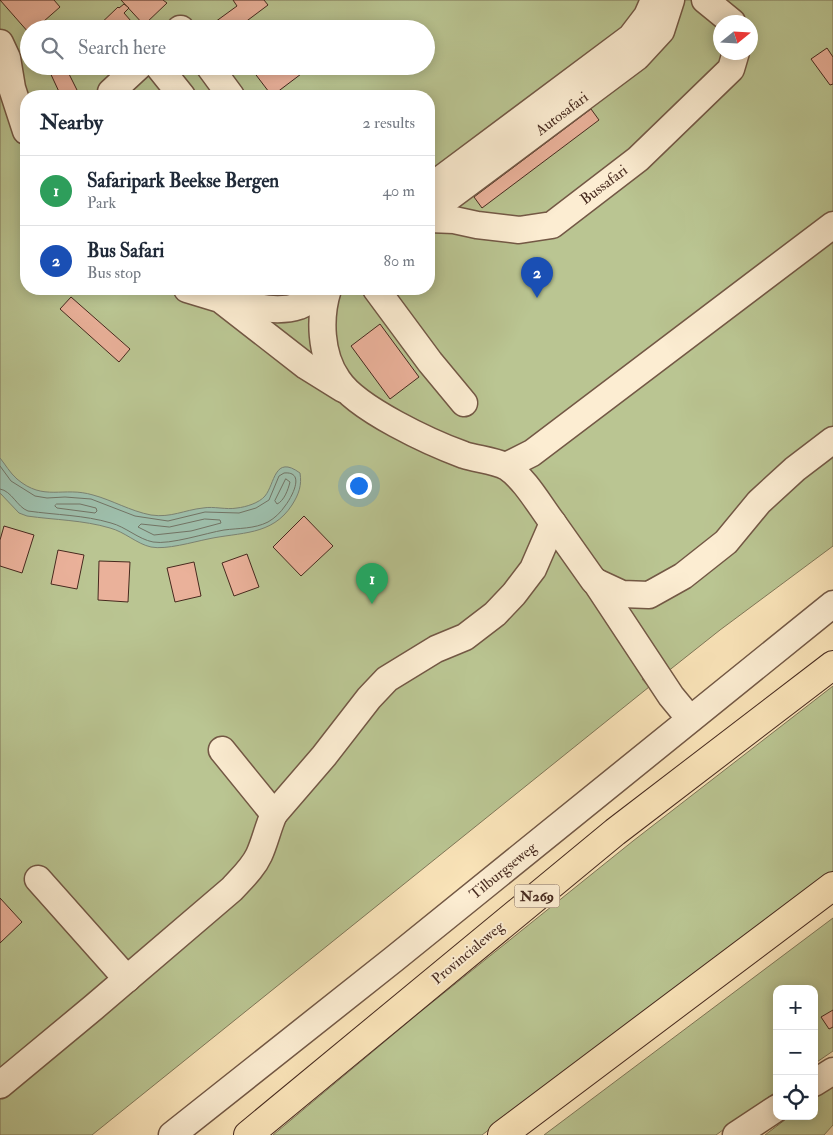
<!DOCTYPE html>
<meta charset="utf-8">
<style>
body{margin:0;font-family:"IM FELL Double Pica",serif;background:#f2f2f3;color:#1f2937}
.controls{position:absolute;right:15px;bottom:15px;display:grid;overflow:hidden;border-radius:10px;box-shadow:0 2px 12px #0003}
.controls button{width:45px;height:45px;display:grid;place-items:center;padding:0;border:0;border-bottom:1px solid #e0e1e3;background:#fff;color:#1f2937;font:25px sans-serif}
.compass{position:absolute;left:713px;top:15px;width:45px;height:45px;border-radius:50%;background:#fff;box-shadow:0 2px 12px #0003;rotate:72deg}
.you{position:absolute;left:358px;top:485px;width:18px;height:18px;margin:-12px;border:4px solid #fff;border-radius:50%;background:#1a73e8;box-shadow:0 0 0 8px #1a73e833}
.badge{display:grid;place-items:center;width:32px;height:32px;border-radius:50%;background:#8f2418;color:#fff;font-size:16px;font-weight:700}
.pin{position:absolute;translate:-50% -41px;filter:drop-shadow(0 1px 2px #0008)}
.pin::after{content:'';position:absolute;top:26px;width:18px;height:15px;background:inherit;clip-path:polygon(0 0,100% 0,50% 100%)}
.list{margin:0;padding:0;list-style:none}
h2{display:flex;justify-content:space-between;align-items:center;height:65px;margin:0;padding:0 20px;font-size:21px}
h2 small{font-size:16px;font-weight:400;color:#747a83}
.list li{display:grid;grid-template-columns:32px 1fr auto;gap:15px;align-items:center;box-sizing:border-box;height:70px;padding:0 20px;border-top:1px solid #e0e1e3}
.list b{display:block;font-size:19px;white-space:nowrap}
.list p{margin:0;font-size:16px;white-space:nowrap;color:#747a83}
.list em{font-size:16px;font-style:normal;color:#747a83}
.icon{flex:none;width:28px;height:28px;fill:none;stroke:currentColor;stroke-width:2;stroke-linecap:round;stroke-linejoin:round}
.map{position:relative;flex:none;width:833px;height:1135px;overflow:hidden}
.search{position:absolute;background:#fff;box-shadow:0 2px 12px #0003;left:20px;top:20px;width:415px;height:55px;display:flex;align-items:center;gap:12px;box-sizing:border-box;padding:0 18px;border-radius:28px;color:#747a83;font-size:19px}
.panel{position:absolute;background:#fff;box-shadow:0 2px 12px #0003;left:20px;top:90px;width:415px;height:205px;border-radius:20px}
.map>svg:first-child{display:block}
.green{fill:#bac592;stroke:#807758;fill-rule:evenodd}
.water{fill:#9ebfac;stroke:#7b8373}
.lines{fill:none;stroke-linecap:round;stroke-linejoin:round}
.shore{stroke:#727465;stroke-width:1}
.building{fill:#eab19a;stroke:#46291e}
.minor-casing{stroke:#735845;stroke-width:29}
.highway-casing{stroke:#46291e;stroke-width:30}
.minor{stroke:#fcedd2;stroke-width:26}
.highway{stroke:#fae4b9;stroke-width:28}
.labels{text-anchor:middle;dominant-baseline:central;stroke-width:4;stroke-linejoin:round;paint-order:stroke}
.shield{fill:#fcedd2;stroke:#7d6454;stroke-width:1}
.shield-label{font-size:14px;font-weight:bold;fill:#46291e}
.street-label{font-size:15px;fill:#46291e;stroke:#fcedd2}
</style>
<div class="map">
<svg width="833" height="1135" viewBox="0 0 833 1135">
<rect width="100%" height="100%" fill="#fae4b9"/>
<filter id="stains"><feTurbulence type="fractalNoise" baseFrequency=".004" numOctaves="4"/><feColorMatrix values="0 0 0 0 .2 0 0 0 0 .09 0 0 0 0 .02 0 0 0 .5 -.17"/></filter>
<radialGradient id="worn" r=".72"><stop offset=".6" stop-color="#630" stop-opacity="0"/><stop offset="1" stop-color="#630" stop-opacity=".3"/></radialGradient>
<g class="green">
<path d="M0,0H833V546L720,630L667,672L661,664L642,679L649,687L92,1135H0ZM720,22H750V52H720ZM29,29H426V66H29ZM26,96H429V289H26Z"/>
<path d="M833,686V871L482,1135H273L419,1013L633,841Z"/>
<path d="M833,918V1051L814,1064V989H777V1091L716,1135H544Z"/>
<path d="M833,1085V1125L824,1135H765L790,1116H814V1099Z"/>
</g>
<path class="water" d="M0,458C5,464 10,473 17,479C44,502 63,486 93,495C112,500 130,511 151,515C171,518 184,510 203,508C214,506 226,510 237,508C246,507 259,503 265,496C275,484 274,454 300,473C302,485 299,494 292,505C272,536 240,532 208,539C193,542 166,550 151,547C137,544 125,532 110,528C83,520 55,520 27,516L19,513L0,493Z"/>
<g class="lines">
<g class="shore">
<path d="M0,466L11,481L35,496L47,498L65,497L91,499L135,516L168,521L205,512L239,513L256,508L269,500L279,476L284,473C306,471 292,497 285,506C281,512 275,518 268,522C254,529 239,528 224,530C206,533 170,545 153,542C138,539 126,527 111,523C84,515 56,515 28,511C17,507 12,491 0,489"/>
<path d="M286,479L290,482C288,490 284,501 277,504L275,501Z"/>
<path d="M57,504H80L96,508L97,511L95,513L57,508L55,506Z"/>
<path d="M205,519L220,520L221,523L191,531L154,535L138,527L141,524L169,527Z"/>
</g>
</g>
<g class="building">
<path d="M0,0H54L60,7L35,29H29V33Z"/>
<path d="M121,0H163L167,3L144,25Z"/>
<path d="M233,0H264L268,5L236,29H220L215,22L237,6Z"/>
<path d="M124,4L129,8L124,13L138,29H95L118,7L119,8Z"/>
<path d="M827,48L833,57V84L830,85L811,59Z"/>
<path d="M47,66H65L80,96H61Z"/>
<path d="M306,66L303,69L305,71L272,96L250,67Z"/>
<path d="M591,109L599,120L482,208L474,197Z"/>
<path d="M71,297L130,349L119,362L60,309Z"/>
<path d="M380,324L419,377L390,399L351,346Z"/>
<path d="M304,516L333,546L301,576L273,547Z"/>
<path d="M4,526L34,535L22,573L0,566V540Z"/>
<path d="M58,550L84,555L77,589L51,584Z"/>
<path d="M247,554L259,587L234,596L222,563Z"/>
<path d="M99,561L130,562L128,602L98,600Z"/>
<path d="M194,562L201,596L175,602L167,568Z"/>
<path d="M0,898L22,922L0,943Z"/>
<path d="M833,1010V1027L829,1029L821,1017Z"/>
</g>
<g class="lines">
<g class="minor-casing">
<g id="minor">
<path d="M705,0L732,22"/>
<path d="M180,29H181"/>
<path d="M0,43L7,58L12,88L26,131"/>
<path d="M158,66L182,96"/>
<path d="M209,66L231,96"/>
<path d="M114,96L111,92L139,66"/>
<path d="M429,188L631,37L647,16L654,0"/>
<path d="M429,205L444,201L451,196L637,57L661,31L671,0"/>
<path d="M429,219L454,220L477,225L519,230L552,225L638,159L731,69L736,52"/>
<path d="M187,289L220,299L306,366L343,389"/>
<path d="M376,289L430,362L464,403"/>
<path d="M225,300C248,305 275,314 299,306C308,302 318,296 327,291"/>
<path d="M506,466L532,453L833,225"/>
<path d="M553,523L594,581L622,594L649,595L683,576L726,542L759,502L795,469L833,440"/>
<path d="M595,581L671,696L690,719"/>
<path d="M274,814L324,756L369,698L387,679L436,649L465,637L495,614L514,594L533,569L553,523C540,506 525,479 507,467C497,461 476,459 464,455C431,443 357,409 338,380C320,355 319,317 328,289"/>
<path d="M38,879L127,979"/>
<path d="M814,1083L833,1071"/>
<path d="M0,1085L94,1007L232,889C242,878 253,868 259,855C265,842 268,827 274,814L222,750"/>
<path d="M172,1135L394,959L833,604"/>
<path d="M736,1135L777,1108"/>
</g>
</g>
<g class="highway-casing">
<g id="highway">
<path d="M248,1135L615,832L833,665"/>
<path d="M502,1135L833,886"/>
</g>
</g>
<use href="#minor" class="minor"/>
<use href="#highway" class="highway"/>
</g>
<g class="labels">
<rect class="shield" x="514.5" y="884.5" width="45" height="23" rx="4"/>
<g class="shield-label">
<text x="537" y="896">N269</text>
</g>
<g class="street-label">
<text transform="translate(562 114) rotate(-37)">Autosafari</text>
<text transform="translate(604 185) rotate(-37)">Bussafari</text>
<text transform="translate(503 871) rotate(-39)">Tilburgseweg</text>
<text transform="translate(468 953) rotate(-40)">Provincialeweg</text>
</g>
</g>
<rect width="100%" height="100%" filter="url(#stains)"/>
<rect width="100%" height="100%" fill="url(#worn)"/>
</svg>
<div class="controls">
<button>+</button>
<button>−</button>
<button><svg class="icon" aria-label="locate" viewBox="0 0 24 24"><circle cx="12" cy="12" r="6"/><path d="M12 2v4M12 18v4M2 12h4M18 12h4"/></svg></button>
</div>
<svg class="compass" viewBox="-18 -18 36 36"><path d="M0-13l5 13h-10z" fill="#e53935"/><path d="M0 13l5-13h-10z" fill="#747a83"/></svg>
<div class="you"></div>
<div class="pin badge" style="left:372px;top:604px;background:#2e9e5b">1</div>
<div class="pin badge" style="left:537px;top:298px;background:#1a4fb4">2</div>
<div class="search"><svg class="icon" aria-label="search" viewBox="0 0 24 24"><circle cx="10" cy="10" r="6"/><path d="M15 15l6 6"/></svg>Search here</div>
<section class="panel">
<h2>Nearby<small>2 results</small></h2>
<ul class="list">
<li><span class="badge" style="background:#2e9e5b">1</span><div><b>Safaripark Beekse Bergen</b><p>Park</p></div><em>40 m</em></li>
<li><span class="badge" style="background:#1a4fb4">2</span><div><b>Bus Safari</b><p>Bus stop</p></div><em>80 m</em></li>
</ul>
</section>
</div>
